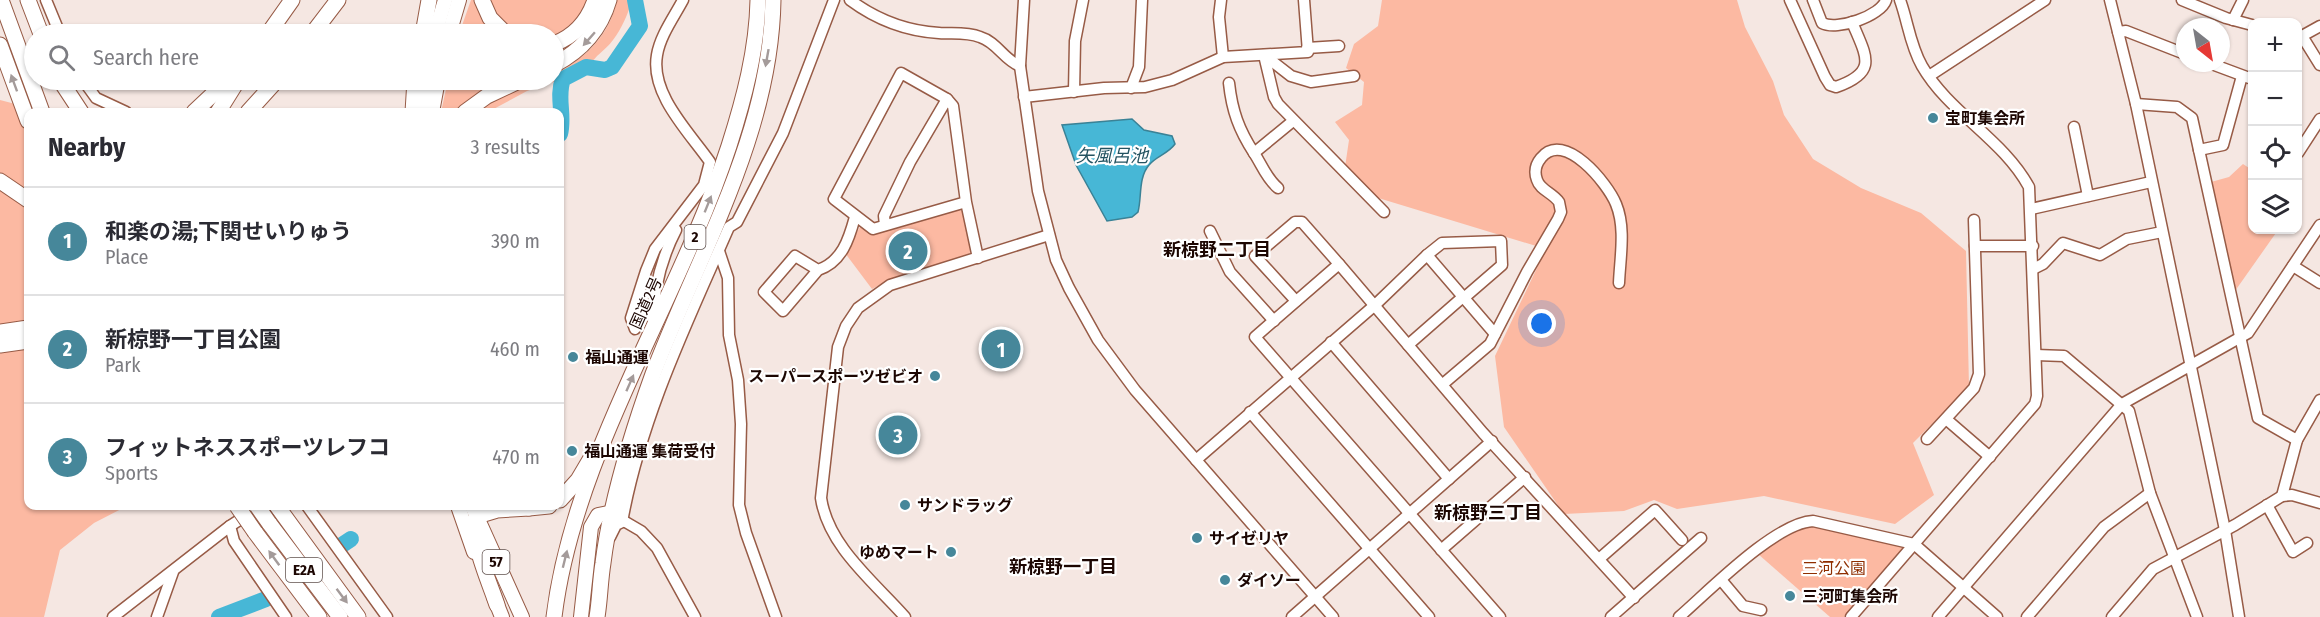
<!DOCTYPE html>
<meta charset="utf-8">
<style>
body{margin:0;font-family:"Fira Sans Condensed","Noto Sans JP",sans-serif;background:#f2f2f3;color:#2b2b33}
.controls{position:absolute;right:18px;top:18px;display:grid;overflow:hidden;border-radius:12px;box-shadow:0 2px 4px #0004}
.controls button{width:54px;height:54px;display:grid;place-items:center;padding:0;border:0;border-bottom:2px solid #e1e1e2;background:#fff;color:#2b2b33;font:30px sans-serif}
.compass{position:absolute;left:2176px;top:18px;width:54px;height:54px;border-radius:50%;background:#fff;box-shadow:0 2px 4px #0004;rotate:149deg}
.you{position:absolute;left:1542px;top:324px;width:21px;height:21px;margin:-15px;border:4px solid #fff;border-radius:50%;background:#1a73e8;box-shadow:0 0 0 9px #1a73e833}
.badge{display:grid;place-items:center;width:39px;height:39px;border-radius:50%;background:#46879a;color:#fff;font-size:20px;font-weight:700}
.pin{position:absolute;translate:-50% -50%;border:3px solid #fff;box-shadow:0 2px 6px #0006}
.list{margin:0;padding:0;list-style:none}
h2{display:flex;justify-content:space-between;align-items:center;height:78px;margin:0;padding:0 24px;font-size:26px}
h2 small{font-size:20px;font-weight:400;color:#7c7c81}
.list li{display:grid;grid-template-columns:39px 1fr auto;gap:18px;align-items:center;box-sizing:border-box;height:108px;padding:0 24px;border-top:2px solid #e1e1e2}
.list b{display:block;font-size:22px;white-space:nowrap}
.list p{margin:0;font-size:20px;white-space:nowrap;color:#7c7c81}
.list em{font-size:20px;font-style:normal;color:#7c7c81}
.icon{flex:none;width:33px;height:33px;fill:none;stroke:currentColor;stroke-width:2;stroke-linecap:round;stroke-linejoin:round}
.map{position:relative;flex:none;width:2320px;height:617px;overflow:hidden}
.search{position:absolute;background:#fff;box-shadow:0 2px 4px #0004;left:24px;top:24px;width:540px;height:66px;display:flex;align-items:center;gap:15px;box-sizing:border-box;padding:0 21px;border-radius:33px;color:#7c7c81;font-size:22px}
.panel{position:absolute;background:#fff;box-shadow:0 2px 4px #0004;left:24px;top:108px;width:540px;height:402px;border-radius:12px}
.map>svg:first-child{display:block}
.green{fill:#fcb9a2}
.water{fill:#47b7d6;stroke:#3a8296;stroke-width:1.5}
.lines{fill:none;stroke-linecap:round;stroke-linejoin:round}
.river{stroke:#47b7d6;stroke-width:16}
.minor-casing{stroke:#975b46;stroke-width:13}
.major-casing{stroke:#975b46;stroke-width:16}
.highway-casing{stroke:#975b46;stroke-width:17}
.minor{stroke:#fff;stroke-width:10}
.major{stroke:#fff;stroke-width:14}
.highway{stroke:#fff;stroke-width:15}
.highway-bridge-casing{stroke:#975b46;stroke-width:17;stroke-linecap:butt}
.highway-bridge{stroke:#fff;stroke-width:15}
.oneway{fill:#a49b9a}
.poi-dot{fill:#46879a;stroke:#fff;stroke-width:2}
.labels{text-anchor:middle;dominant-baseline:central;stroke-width:4.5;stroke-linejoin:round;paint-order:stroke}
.shield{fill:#fff;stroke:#60514e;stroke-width:1.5}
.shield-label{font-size:15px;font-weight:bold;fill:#1c0602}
.poi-label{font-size:16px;font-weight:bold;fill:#1c0602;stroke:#fff;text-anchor:start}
.street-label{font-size:16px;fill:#1c0602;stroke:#fff}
.park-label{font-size:16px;fill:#8f2e00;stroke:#fff}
.water-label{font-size:18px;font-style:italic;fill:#245361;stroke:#fff}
.neighbourhood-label{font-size:18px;font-weight:bold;fill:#1c0602;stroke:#fff}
</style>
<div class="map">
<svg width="2320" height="617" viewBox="0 0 2320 617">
<rect width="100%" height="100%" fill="#f5e7e2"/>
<g class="green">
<path d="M471,0H478L495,34H459Z"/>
<path d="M491,0H589L578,19L554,37V34C523,34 500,36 491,0Z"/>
<path d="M617,0H632C628,14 622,28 613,40C606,50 591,58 589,69L563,81L553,82L527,91L488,112H474C497,98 526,80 554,80V75C585,58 609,37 617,0Z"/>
<path d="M1382,0H1737L1745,27L1773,81L1784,115L1813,159L1861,188L1921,213L1966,251L1969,387L1913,443L1934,495L1895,524L1764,496L1677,509L1654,500L1624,511L1564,514L1504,427L1495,356L1546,249L1375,197L1345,167L1349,140L1335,122L1362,105L1364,82L1346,68L1354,44L1378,26Z"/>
<path d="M448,80H509L459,112H441Z"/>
<path d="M0,100L46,112H28V506H127L94,523L60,550L44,617H0Z"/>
<path d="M2243,164L2252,170V230H2278L2235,291L2211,182L2229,177Z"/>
<path d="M958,209L964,212L973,249L967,256L887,281L872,289L845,253L860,227L875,233Z"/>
<path d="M1814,524L1905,546L1844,617H1830L1758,554L1801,528Z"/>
</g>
<path class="water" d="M1132,119L1144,130L1172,136L1175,144C1168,154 1156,156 1149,165C1138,178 1142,197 1138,212L1132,217L1107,221L1076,165L1062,125Z"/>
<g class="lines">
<g class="river">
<path d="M560,134C565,115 556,97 563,79L586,67L605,70L612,67L640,26L635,0"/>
<path d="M342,545L351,539"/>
<path d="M219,617L266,599"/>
</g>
<g class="minor-casing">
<g id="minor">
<path d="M46,0L60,34"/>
<path d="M850,0C877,20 905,31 939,33C953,34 967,32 980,37C997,42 1004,60 1020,66"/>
<path d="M1024,0L1020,66L1038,191L1056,260L1069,288L1098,340L1135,390L1333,617"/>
<path d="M1221,0L1219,17L1223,57"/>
<path d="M1790,0L1825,77L1830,85L1836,87C1879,72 1866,56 1852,22"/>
<path d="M1813,0L1822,23C1837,31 1881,16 1886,0"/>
<path d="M2110,0L2136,104L2225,530L2239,617"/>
<path d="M2182,0L2226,18L2252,25"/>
<path d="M2233,20L2243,0"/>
<path d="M2118,32L2126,31L2185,54"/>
<path d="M2298,35L2302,36L2320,26"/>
<path d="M2302,36L2320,65"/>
<path d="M1307,48L1339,46"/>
<path d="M1264,55L1274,97L1278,104L1384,212"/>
<path d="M1264,55L1291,76L1311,82L1354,76"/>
<path d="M2209,63L2252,79"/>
<path d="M1929,76L2045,0"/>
<path d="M83,80L96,98L126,112"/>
<path d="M1229,83C1232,111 1239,130 1254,153C1262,165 1266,178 1278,188"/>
<path d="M1131,88L1139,67L1142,0"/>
<path d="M1074,92L1075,41L1083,0"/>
<path d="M1024,97L1104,88L1145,87L1172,80L1223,57L1308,52L1304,0"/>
<path d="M2136,104L2177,107L2192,118L2258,418L2297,440"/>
<path d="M2074,127L2088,196"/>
<path d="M2199,150L2223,145L2242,76"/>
<path d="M1254,153L1293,121"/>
<path d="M2298,153L2320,119"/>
<path d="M966,202L873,229L834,199L901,73L947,99L953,106L966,202L978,258"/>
<path d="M2031,209L2151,182"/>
<path d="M885,225L884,216L910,162L947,99"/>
<path d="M1210,231L1230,272L1274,321"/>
<path d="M1975,246H2033"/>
<path d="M719,251L728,278L729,335L738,380L741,424L739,505L746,533L776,617"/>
<path d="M1427,255L1442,243L1501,241L1502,265L1465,297"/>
<path d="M2293,266L2320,283"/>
<path d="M2033,269L2043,264L2063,243L2100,255L2127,239L2162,232"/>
<path d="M818,270L783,311L764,292L795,256L818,270C842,262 849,239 855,217"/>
<path d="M1296,301L1255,256L1295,222H1302L1339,264"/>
<path d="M653,325C653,293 661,259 676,230"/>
<path d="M635,329L631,318L646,271L655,249L704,185L710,162C689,132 650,94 657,55C660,36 674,17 683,0"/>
<path d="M1331,342L1449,479"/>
<path d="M1408,345L1464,296"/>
<path d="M2036,355L2064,356L2129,411L2150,493L2197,617"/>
<path d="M1443,384L1490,344L1527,272L1558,219L1561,212L1559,202C1553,193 1540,190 1537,180C1534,172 1536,164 1541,158C1564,129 1608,184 1616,204C1626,228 1620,258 1619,283"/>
<path d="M1250,412L1429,617"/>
<path d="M1946,419L1990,457"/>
<path d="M1927,439L1974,388L1979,374L1974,220"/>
<path d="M1196,460L1375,305L1427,255L1495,334"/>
<path d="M2282,496L2297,440L2320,400"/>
<path d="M2267,505L2293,552L2307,543"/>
<path d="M307,506L387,617"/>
<path d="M617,517L641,531L657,548L695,617"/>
<path d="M230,526L234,541L286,617"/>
<path d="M610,537L616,525L622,522C641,417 687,323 729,227L737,222L783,133L834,0"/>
<path d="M1441,550L1525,477"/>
<path d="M1599,559L1655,510L1682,540"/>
<path d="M1722,581L1743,606L1761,610"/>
<path d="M113,617L230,526L261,506"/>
<path d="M157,617L173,572"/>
<path d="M905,617C874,582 828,546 821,498L838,347L846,326L858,308L890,285L1049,235"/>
<path d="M1292,617L1492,441"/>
<path d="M1500,617L1255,337L1339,264L1483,433L1634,598"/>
<path d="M1611,617L1701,538"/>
<path d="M1679,617C1709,591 1775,523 1813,521L1914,544L1997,617"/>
<path d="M1851,617L2035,404L2037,396L2029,187C2003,139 1949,113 1922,66C1910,45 1908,22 1900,0"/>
<path d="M1938,617L2122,404L2248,333L2320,225"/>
<path d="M2027,617L2104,527L2150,493"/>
<path d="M2112,617L2153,569L2235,525L2282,496L2292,495L2320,503"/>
</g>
</g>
<g class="major-casing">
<g id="major">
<path d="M435,34L445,0"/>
<path d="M449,34L459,0"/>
<path d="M419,112L425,80"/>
<path d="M432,112L438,80"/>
<path d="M458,506L474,552"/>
<path d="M472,506L522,617"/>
<path d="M494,597L502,617"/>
<path d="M581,617L591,527L598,515L613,512"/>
</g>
</g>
<g class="highway-casing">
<g id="highway">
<path d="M1,0L42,112"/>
<path d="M28,0L41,34"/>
<path d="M482,0L490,18L506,34"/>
<path d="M268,34L292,0"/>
<path d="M312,34L338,0"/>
<path d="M423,34L429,0"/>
<path d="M554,44C575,36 588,21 595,0"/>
<path d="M0,45L28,121"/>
<path d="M554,65C581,51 600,31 609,0"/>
<path d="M60,80L81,112"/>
<path d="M194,112L228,80"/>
<path d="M218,112L238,80"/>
<path d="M248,112L277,80"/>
<path d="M413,112L415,80"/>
<path d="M465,112L487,96L521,80"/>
<path d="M0,181L28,200"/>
<path d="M0,332L28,328"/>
<path d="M0,345L28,341"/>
<path d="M560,500L578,480L591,458"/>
<path d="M277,506L358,617"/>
<path d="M522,506L529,508L549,506"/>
<path d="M269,523L340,617"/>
<path d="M255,532L319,617"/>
<path d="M497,605C490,583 468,536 477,516L497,510L529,508"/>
<path d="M554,617C574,453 678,303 729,146C744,99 757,50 758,0"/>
<path d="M597,617C600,599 600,581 603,563C611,499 631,435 653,374C699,253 771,134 773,0"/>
</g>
</g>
<use href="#minor" class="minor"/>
<use href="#major" class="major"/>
<use href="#highway" class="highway"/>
<g class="highway-bridge-casing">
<g id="highway-bridge">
<path d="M237,506L255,532"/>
<path d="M257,506L269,523"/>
</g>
</g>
<use href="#highway-bridge" class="highway-bridge"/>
</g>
<defs><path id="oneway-solid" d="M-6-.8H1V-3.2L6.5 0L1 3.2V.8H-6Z" transform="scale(1.5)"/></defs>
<g class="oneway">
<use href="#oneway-solid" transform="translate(589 39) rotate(131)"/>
<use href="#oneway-solid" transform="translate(767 58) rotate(100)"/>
<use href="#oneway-solid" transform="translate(14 83) rotate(-110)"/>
<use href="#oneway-solid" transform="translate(708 204) rotate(-68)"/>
<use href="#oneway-solid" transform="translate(630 383) rotate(-66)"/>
<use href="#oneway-solid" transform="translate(274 558) rotate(-126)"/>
<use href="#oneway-solid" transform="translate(565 559) rotate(-76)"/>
<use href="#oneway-solid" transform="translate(342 596) rotate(53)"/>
</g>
<g class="poi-dot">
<circle cx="1933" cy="118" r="6"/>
<circle cx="573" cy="357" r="6"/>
<circle cx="935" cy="376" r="6"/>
<circle cx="572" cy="451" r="6"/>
<circle cx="905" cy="505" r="6"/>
<circle cx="1197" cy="538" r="6"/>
<circle cx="951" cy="552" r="6"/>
<circle cx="1225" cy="580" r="6"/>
<circle cx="1790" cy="596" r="6"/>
</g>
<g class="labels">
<g class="shield">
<rect x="684.5" y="225" width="21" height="24" rx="4.5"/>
<rect x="482.5" y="550" width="27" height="24" rx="4.5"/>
<rect x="286" y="558" width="36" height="24" rx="4.5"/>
</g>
<g class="shield-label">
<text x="695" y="237">2</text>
<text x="496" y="562">57</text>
<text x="304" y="570">E2A</text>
</g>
<g class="poi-label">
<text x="1945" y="118">宝町集会所</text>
<text x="585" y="357">福山通運</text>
<text x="923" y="376" text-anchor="end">スーパースポーツゼビオ</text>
<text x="584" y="451">福山通運 集荷受付</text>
<text x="917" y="505">サンドラッグ</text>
<text x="1209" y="538">サイゼリヤ</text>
<text x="939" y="552" text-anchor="end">ゆめマート</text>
<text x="1237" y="580">ダイソー</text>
<text x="1802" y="596">三河町集会所</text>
</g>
<g class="street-label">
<text transform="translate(646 303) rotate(-66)">国道2号</text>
</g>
<g class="park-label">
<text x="1834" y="568">三河公園</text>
</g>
<g class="water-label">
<text x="1112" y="156">矢風呂池</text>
</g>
<g class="neighbourhood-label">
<text x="1217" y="250">新椋野二丁目</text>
<text x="1488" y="513">新椋野三丁目</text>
<text x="1063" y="567">新椋野一丁目</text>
</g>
</g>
</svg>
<div class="controls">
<button>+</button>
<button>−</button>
<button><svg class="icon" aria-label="locate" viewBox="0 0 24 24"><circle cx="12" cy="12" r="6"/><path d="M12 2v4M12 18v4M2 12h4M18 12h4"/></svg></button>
<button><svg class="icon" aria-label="layers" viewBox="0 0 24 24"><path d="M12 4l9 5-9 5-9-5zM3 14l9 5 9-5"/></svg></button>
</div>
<svg class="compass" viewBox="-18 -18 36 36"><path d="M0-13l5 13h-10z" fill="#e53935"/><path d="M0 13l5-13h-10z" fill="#7c7c81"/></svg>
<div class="you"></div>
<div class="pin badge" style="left:1001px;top:349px">1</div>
<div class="pin badge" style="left:908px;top:251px">2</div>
<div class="pin badge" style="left:898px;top:435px">3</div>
<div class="search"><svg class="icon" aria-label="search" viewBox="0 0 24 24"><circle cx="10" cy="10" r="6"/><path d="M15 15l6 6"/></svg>Search here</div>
<section class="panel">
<h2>Nearby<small>3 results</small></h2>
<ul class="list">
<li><span class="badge">1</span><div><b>和楽の湯;下関せいりゅう</b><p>Place</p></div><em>390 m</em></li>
<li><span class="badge">2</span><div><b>新椋野一丁目公園</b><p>Park</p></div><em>460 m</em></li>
<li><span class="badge">3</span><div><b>フィットネススポーツレフコ</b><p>Sports</p></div><em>470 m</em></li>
</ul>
</section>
</div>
